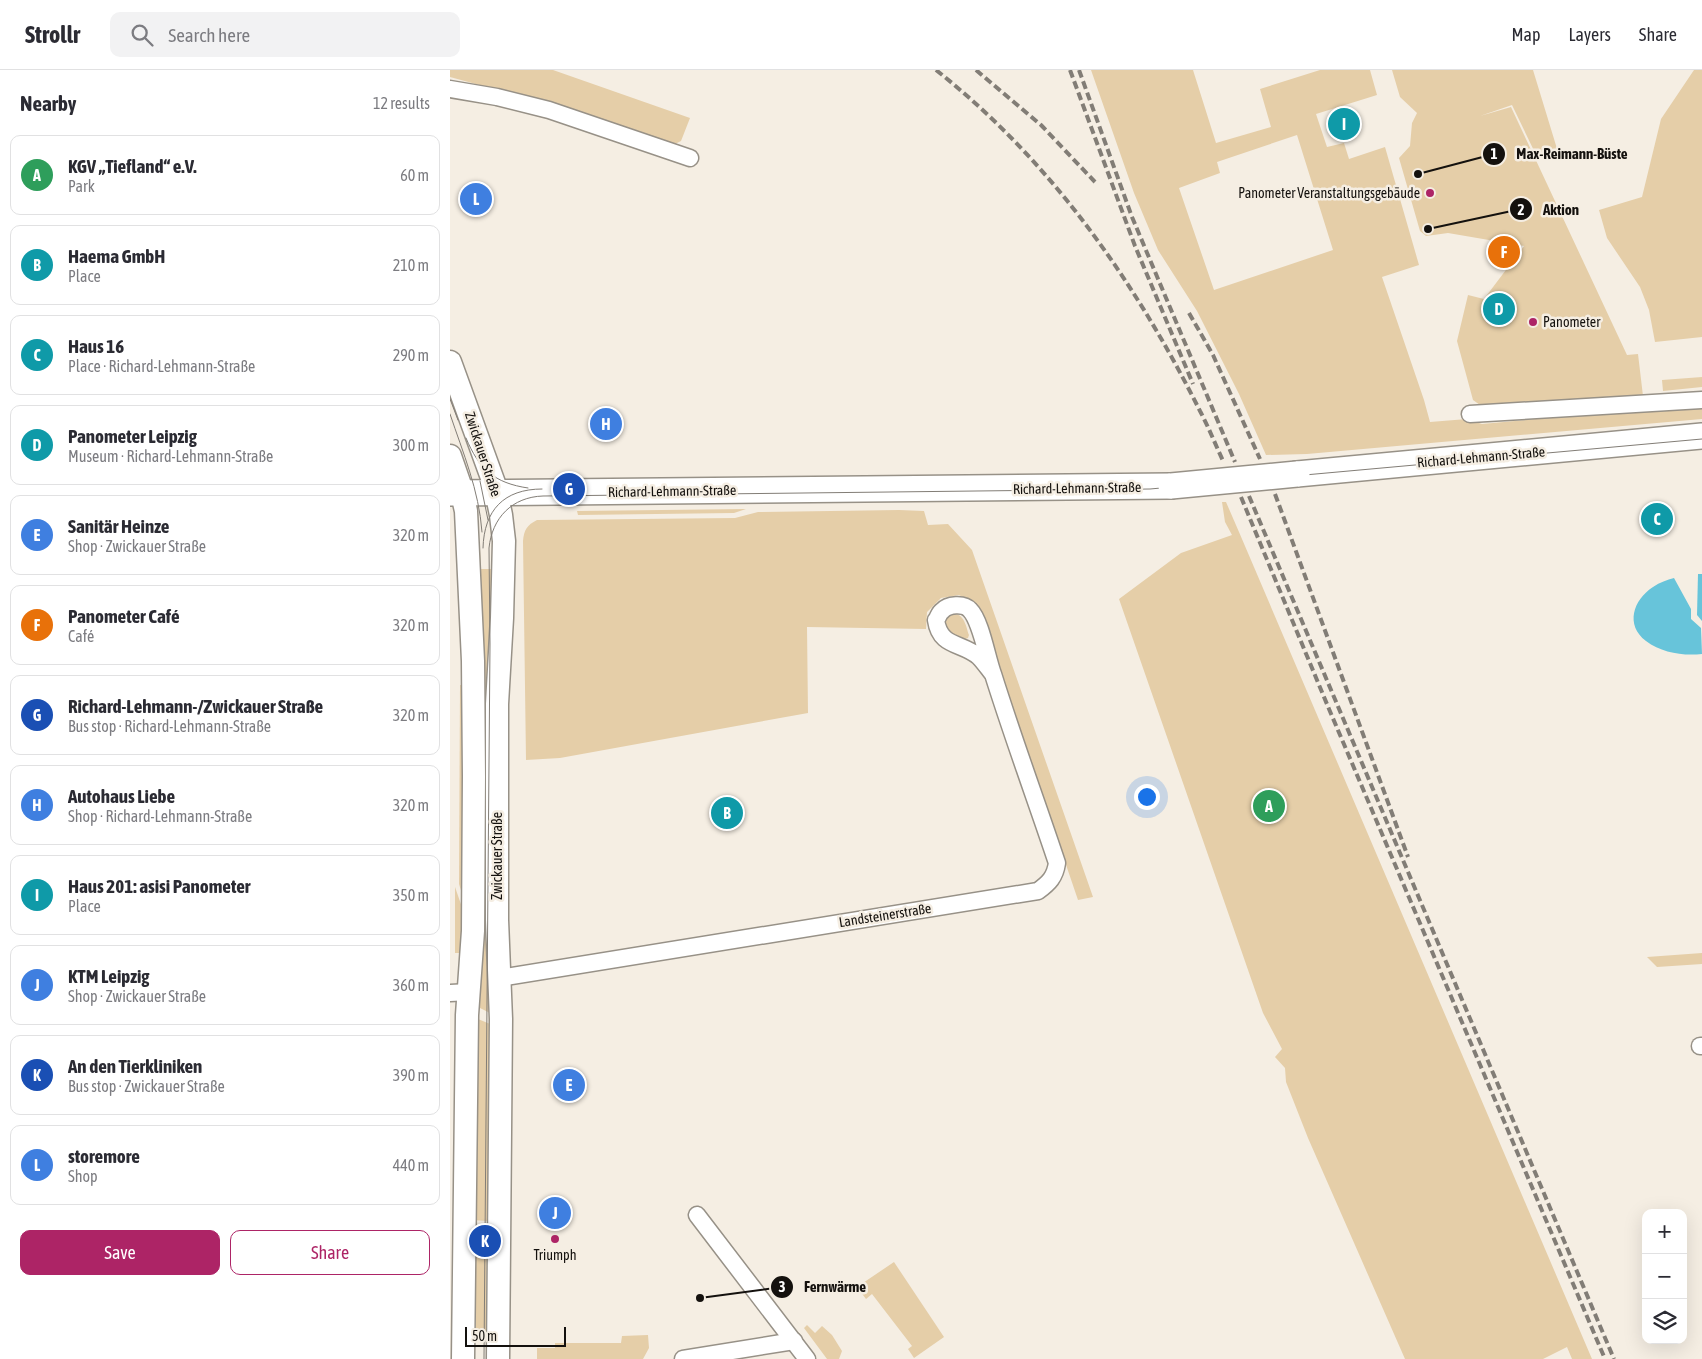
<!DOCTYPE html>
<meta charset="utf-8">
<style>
body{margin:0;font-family:"Asap Condensed",sans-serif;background:#f2f2f3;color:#2b2b33}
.controls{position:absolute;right:15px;bottom:15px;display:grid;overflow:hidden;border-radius:10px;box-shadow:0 5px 20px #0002}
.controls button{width:45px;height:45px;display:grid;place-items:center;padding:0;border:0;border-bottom:1px solid #e1e1e2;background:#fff;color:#2b2b33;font:25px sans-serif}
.scale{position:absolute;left:15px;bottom:12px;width:101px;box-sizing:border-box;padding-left:5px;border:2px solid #14110e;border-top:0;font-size:14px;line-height:18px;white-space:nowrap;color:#14110e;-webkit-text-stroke:4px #f5eee3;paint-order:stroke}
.you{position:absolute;left:696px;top:726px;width:18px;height:18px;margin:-12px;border:4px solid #fff;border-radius:50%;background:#1a73e8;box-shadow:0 0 0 8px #1a73e833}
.badge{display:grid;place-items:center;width:32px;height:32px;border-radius:50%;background:#ad2466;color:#fff;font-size:16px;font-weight:700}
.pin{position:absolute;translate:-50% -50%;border:2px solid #fff;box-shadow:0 1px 5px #0006}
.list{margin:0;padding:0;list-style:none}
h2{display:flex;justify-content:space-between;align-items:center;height:65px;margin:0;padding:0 20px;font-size:21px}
h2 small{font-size:16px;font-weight:400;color:#7c7c81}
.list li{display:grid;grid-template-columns:32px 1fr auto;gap:15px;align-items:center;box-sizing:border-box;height:80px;margin:0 10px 10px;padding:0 10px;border:1px solid #e1e1e2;border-radius:10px}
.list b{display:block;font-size:19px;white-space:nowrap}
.list p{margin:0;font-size:16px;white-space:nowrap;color:#7c7c81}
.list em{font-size:16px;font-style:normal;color:#7c7c81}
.actions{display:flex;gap:10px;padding:15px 20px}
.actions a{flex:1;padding:11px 0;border:1px solid #ad2466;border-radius:10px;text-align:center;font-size:18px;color:#ad2466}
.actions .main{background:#ad2466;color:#fff}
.icon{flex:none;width:28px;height:28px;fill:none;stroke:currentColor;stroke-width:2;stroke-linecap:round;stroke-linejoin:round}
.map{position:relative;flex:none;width:1252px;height:1289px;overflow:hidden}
header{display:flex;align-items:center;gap:30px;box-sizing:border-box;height:70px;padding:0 25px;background:#fff;border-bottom:1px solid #e1e1e2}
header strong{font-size:24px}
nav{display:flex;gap:28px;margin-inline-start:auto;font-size:18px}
.search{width:350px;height:45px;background:#f2f2f3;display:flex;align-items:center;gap:12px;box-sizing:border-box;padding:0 18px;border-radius:10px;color:#7c7c81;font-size:19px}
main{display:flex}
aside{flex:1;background:#fff}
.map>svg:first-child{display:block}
.green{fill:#e5cea8;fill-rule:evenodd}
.water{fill:#67c4da}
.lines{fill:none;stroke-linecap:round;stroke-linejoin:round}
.street-casing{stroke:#979187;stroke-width:19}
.secondary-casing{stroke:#979187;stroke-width:25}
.primary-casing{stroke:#979187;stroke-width:28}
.street{stroke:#fff;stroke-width:16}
.secondary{stroke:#fff;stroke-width:22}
.primary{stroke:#fff;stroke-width:25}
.tram{stroke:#827d76;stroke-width:1}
.rail{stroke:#827d76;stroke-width:4;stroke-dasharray:8 4;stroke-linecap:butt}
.primary-bridge-casing{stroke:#979187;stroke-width:28;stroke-linecap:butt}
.primary-bridge{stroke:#fff;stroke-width:25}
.poi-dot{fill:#ad2466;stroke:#f5eee3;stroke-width:2}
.labels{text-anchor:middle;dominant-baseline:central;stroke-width:5;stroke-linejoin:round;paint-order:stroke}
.poi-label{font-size:14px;fill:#14110e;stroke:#f5eee3;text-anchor:end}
.street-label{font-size:14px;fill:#14110e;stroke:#f5eee3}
.leader{fill:none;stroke:#14110e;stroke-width:2}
.callout-dot{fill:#14110e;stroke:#f5eee3;stroke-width:2}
.mark-label{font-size:15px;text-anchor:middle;font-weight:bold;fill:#fff}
.callout-label{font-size:15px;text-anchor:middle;font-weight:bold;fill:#14110e;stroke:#f5eee3;stroke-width:5;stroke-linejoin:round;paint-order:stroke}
</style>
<header>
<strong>Strollr</strong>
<div class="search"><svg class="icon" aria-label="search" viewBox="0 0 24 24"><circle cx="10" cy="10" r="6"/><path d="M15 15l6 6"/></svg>Search here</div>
<nav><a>Map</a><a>Layers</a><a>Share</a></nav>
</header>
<main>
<aside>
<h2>Nearby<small>12 results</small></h2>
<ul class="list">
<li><span class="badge" style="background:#2e9e5b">A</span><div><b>KGV „Tiefland“ e.V.</b><p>Park</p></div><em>60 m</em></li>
<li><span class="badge" style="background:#0f9aa8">B</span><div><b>Haema GmbH</b><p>Place</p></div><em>210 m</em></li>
<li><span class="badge" style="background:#0f9aa8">C</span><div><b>Haus 16</b><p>Place · Richard-Lehmann-Straße</p></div><em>290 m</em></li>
<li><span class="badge" style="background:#0f9aa8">D</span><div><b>Panometer Leipzig</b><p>Museum · Richard-Lehmann-Straße</p></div><em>300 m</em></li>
<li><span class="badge" style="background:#3f7fe0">E</span><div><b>Sanitär Heinze</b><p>Shop · Zwickauer Straße</p></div><em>320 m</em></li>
<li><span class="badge" style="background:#e8710a">F</span><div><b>Panometer Café</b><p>Café</p></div><em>320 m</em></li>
<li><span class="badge" style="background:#1a4fb4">G</span><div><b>Richard-Lehmann-/Zwickauer Straße</b><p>Bus stop · Richard-Lehmann-Straße</p></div><em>320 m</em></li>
<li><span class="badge" style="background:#3f7fe0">H</span><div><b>Autohaus Liebe</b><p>Shop · Richard-Lehmann-Straße</p></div><em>320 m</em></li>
<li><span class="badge" style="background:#0f9aa8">I</span><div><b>Haus 201: asisi Panometer</b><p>Place</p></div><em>350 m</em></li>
<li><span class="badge" style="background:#3f7fe0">J</span><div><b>KTM Leipzig</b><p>Shop · Zwickauer Straße</p></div><em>360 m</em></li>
<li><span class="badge" style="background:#1a4fb4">K</span><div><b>An den Tierkliniken</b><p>Bus stop · Zwickauer Straße</p></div><em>390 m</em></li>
<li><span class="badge" style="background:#3f7fe0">L</span><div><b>storemore</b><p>Shop</p></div><em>440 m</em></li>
</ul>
<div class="actions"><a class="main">Save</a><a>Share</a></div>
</aside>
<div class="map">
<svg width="1252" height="1289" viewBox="0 0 1252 1289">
<rect width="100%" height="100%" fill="#f5eee3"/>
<g class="green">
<path d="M0,0H103L240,48L231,71L223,75L103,35L0,7Z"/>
<path d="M641,0H743L766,73L821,57L810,19L870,0H920L927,25L866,44L877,77L894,73L899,89L935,77L969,195L932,207L974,330L980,352L1017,349L1032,354L1160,342L1252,337V349L857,384L816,385L789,324L747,241L708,180L684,123ZM847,65L883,180L764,220L729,118L770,103L767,92Z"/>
<path d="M942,0H1083L1108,82L1088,89L1062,35L1030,46L1061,37L1177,285L1188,284L1193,326L1037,340L1023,330L1007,271L1018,225L1034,229L1074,176L998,163L976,166L970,161L949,88L960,76L962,53L967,43L950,27Z"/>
<path d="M1244,0H1252V267L1205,272L1199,240L1190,217L1157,168L1149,140L1192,127L1211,49Z"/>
<path d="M1252,307V317L1213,321L1212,310Z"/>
<path d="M772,432H776L789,462L1142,1289H1122L1117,1277L1093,1289H955L858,1068L836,1012L835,998L825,987L832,979L813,943L669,529L731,483L782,465L775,452Z"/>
<path d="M296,439L284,443L128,445L127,441Z"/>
<path d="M449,440L474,441L478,455L498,454L522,480L643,827L628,830L552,607L523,533L509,525L491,528L477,542L476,559L357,557L358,643L110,688L76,690L73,471C74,460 77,455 87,450L285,448L308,442Z"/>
<path d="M24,480H30L31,499H42L40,943L30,938H23Z"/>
<path d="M503,544C514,543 516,556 519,565L518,568L515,569L499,562L495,555L497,548Z"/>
<path d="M10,615H14L17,839L9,814Z"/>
<path d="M5,817L14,843L13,883H5Z"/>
<path d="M1252,883V894L1207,897L1197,887Z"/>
<path d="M28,949L40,954L38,1151L21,1150Z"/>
<path d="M26,1159H37L36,1270L26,1269Z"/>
<path d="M444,1192L494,1267L464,1288L458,1279L462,1276L422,1224L416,1229L407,1217Z"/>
<path d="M357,1255L365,1263L372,1256L382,1265L392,1281L389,1289H377L354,1258Z"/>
<path d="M198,1265L199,1278L193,1289H87V1278H105V1273H171L172,1266Z"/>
</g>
<g class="water">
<path d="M1248,504H1252V551L1247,545Z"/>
<path d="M1224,508L1241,539V549L1251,558L1252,584C1233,586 1212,583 1196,571C1175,555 1183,530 1203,517C1210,512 1217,510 1224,508Z"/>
</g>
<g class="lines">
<g class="street-casing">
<g id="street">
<path d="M0,19L47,27L99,40L240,88"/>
<path d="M1020,344L1252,330"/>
<path d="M49,908L588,821C599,813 605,807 607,793C586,730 563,668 543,604C537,588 531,551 520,540C514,533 498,534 492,541C489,543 488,548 486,550C490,578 512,572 529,587C534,592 538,598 542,603"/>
<path d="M0,923L19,922"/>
<path d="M1250,976H1252"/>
<path d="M247,1145L357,1289"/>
<path d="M233,1289L344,1271"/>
</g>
</g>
<g class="secondary-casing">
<g id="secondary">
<path d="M0,292L45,416L51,445L54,471L52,548L47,634V850L51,949L48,1289"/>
<path d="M0,386L10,415L16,441L23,591L24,706L23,861L17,945L13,1289"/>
</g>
</g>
<g class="primary-casing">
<g id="primary">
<path d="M847,404L1252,366"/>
<path d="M0,423L721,416"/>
</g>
</g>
<use href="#street" class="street"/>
<use href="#secondary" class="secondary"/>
<use href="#primary" class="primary"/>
<g class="tram">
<path d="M0,329L8,350"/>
<path d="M0,344C13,383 29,420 32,462"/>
<path d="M16,368C29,399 44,413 78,418"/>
<path d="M30,411L38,450"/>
<path d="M33,478C34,440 54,419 92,419"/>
<path d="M34,1289L40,574L39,478C42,448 62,427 93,426L700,419L1252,369"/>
</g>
<g class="rail">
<path d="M486,0C601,91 685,211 750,341C759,358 766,376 774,393"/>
<path d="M526,0L591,55L645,112"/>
<path d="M620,0L685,176L743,314"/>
<path d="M629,0L682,147L785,392"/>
<path d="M739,243L763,285L810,389"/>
<path d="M825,424L958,787"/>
<path d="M799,426L1164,1289"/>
<path d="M791,427L879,639L1155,1289"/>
</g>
<g class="primary-bridge-casing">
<path id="primary-bridge" d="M721,416L847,404"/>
</g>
<use href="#primary-bridge" class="primary-bridge"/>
</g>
<g class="poi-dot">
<circle cx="980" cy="123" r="5"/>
<circle cx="1083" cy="252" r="5"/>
<circle cx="105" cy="1169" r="5"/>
</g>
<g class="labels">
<g class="poi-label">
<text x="970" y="123">Panometer Veranstaltungsgebäude</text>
<text x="1093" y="252" text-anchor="start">Panometer</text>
<text x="105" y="1185" text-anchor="middle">Triumph</text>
</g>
<g class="street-label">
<text transform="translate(33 384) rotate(72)">Zwickauer Straße</text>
<text transform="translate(1031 387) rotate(-5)">Richard-Lehmann-Straße</text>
<text transform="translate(627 418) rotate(-1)">Richard-Lehmann-Straße</text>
<text transform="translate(222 421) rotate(-1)">Richard-Lehmann-Straße</text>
<text transform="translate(47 786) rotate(-90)">Zwickauer Straße</text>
<text transform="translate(435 845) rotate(-9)">Landsteinerstraße</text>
</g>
</g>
<path class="leader" d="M968 104L1044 84M978 159L1071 139M250 1228L332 1217"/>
<g class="callout-dot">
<circle cx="968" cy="104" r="5"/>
<circle cx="978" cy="159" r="5"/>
<circle cx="250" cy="1228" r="5"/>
<circle cx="1044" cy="84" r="12"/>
<circle cx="1071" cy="139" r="12"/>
<circle cx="332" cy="1217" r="12"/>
</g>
<g class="mark-label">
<text x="1044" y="89">1</text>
<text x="1071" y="145">2</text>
<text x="332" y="1222">3</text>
</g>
<g class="callout-label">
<text x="1122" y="89">Max-Reimann-Büste</text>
<text x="1111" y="145">Aktion</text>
<text x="385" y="1222">Fernwärme</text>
</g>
</svg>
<div class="controls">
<button>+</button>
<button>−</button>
<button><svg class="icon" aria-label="layers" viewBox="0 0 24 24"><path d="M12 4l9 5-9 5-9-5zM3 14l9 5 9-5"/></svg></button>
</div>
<div class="scale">50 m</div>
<div class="you"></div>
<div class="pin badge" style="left:819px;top:736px;background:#2e9e5b">A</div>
<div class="pin badge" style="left:277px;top:743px;background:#0f9aa8">B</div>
<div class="pin badge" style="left:1207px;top:449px;background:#0f9aa8">C</div>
<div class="pin badge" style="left:1049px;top:239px;background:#0f9aa8">D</div>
<div class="pin badge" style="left:119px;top:1015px;background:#3f7fe0">E</div>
<div class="pin badge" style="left:1054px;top:182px;background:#e8710a">F</div>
<div class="pin badge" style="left:119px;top:419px;background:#1a4fb4">G</div>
<div class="pin badge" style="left:156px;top:354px;background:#3f7fe0">H</div>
<div class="pin badge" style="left:894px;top:54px;background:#0f9aa8">I</div>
<div class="pin badge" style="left:105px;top:1143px;background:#3f7fe0">J</div>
<div class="pin badge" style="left:35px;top:1171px;background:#1a4fb4">K</div>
<div class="pin badge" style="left:26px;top:129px;background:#3f7fe0">L</div>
</div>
</main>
